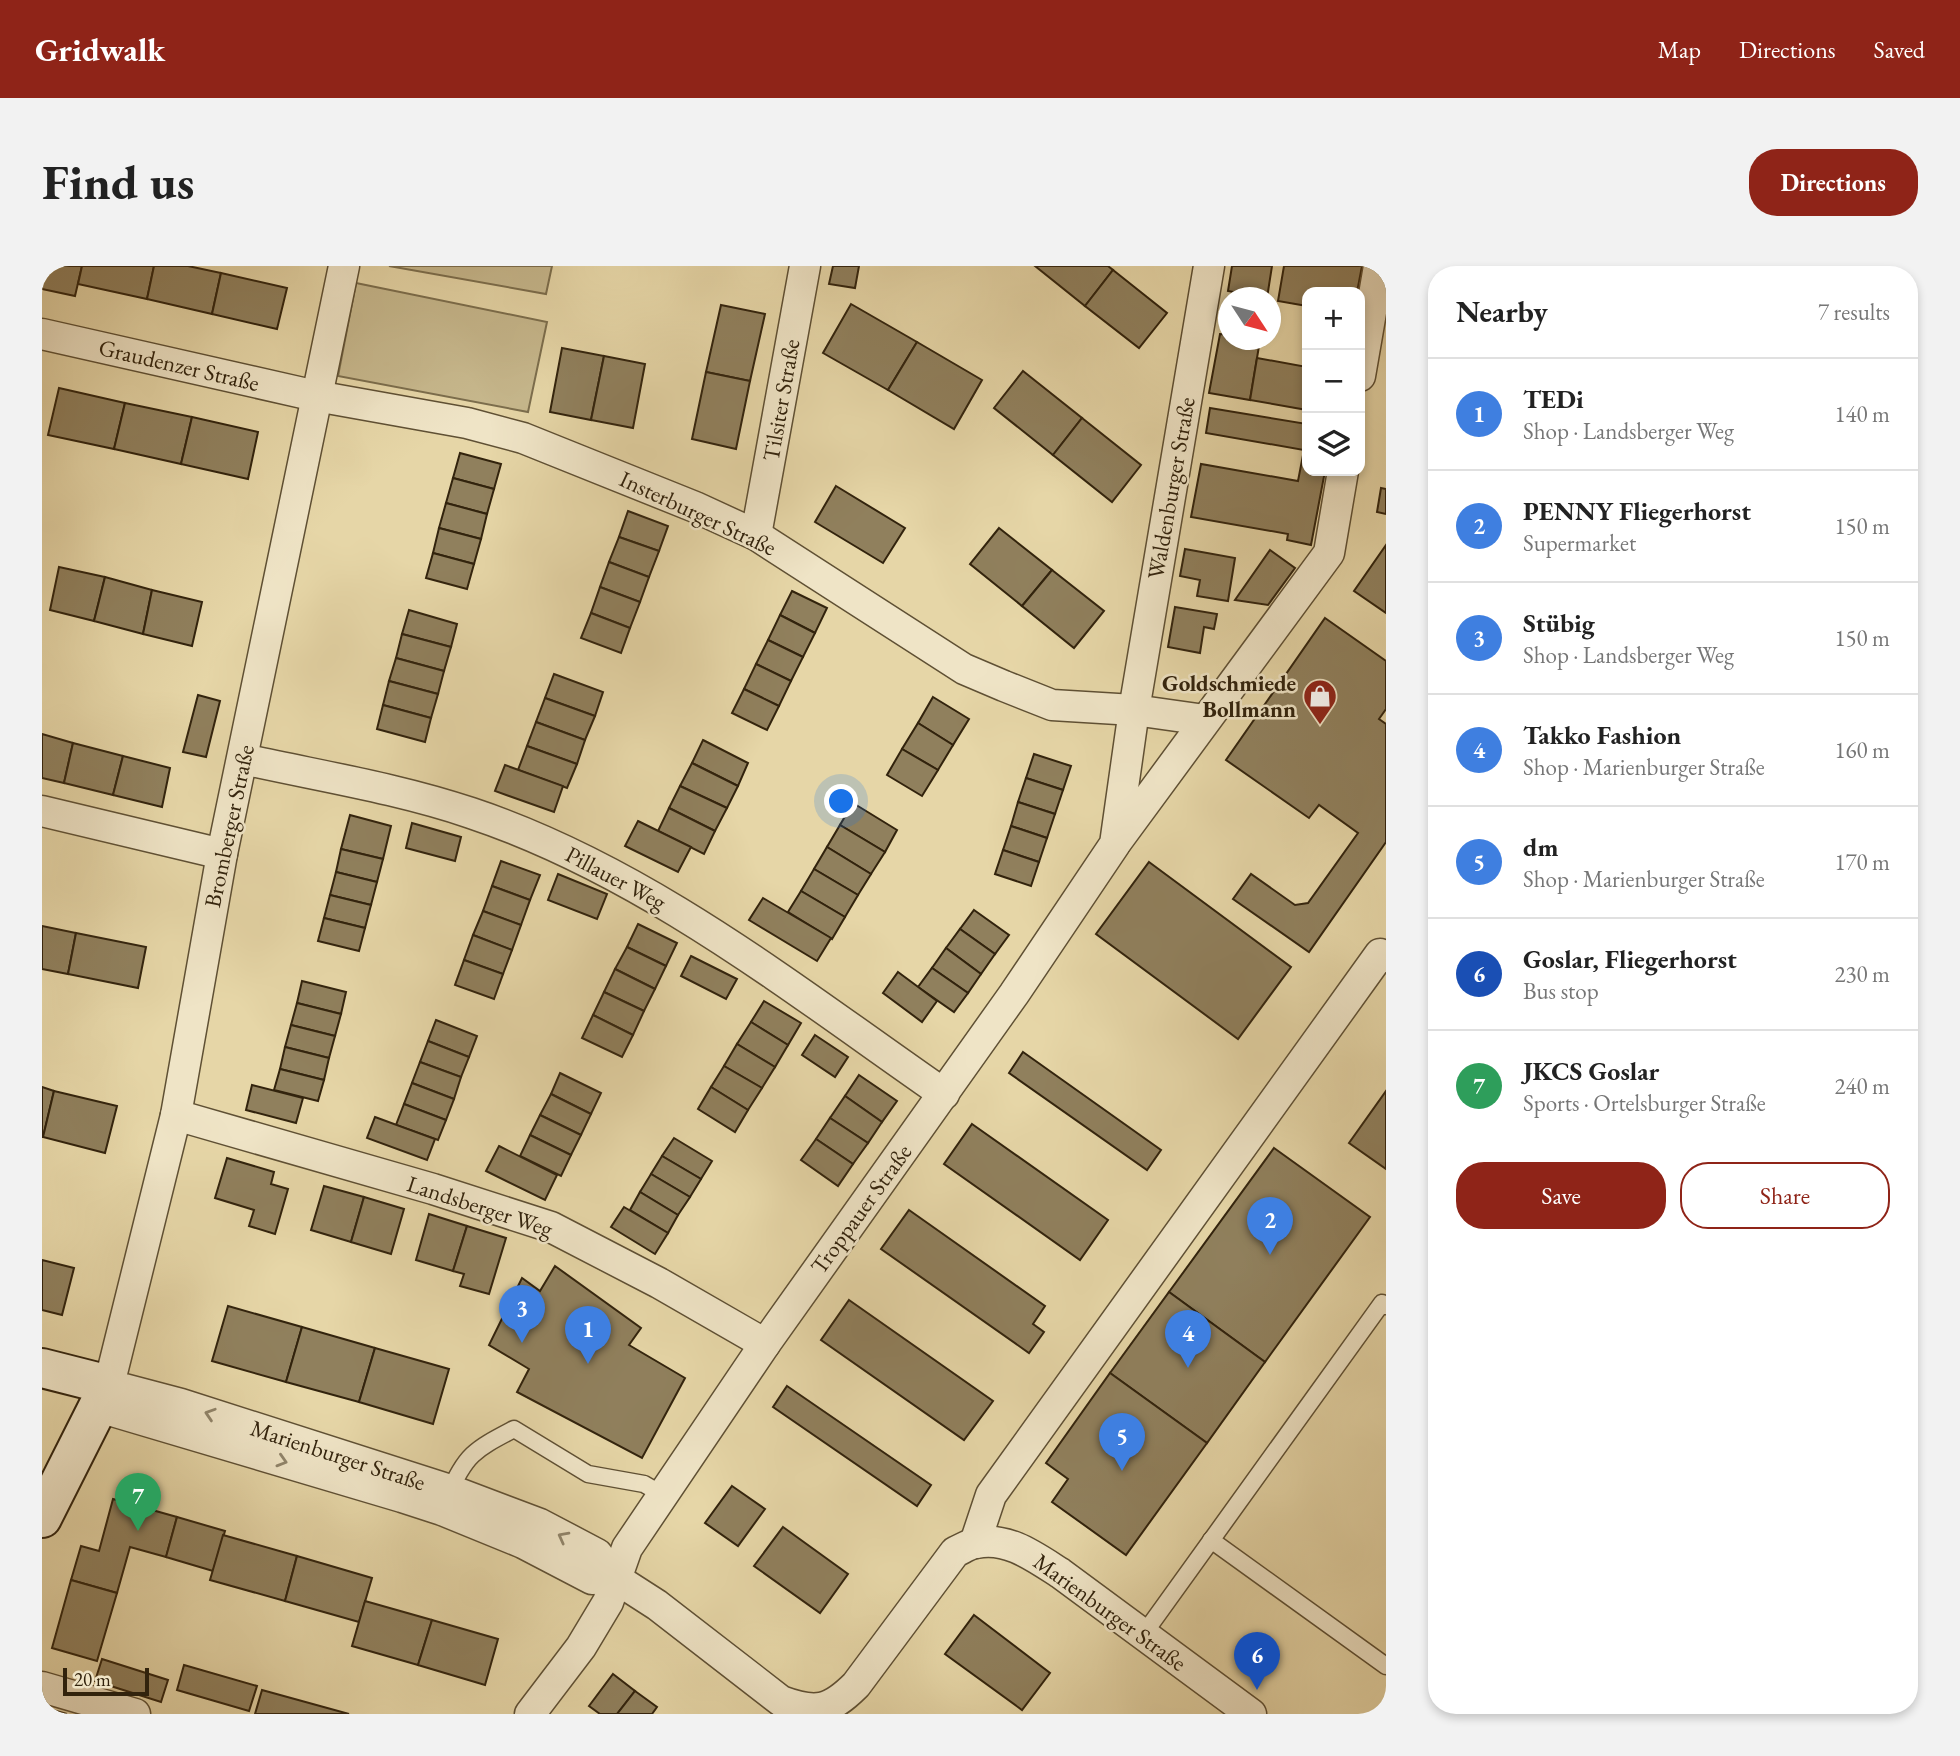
<!DOCTYPE html>
<meta charset="utf-8">
<style>
body{margin:0;font-family:"EB Garamond",serif;background:#f2f2f2;color:#222}
.controls{position:absolute;right:21px;top:21px;display:grid;overflow:hidden;border-radius:14px;box-shadow:0 4px 10px #0003}
.controls button{width:63px;height:63px;display:grid;place-items:center;padding:0;border:0;border-bottom:2px solid #e0e0e0;background:#fff;color:#222;font:35px sans-serif}
.compass{position:absolute;left:1176px;top:21px;width:63px;height:63px;border-radius:50%;background:#fff;box-shadow:0 4px 10px #0003;rotate:126deg}
.scale{position:absolute;left:21px;bottom:18px;width:86px;box-sizing:border-box;padding-left:7px;border:4px solid #32230d;border-top:0;font-size:19px;line-height:24px;white-space:nowrap;color:#32230d;-webkit-text-stroke:5px #efe4c6;paint-order:stroke}
.you{position:absolute;left:800px;top:536px;width:24px;height:24px;margin:-18px;border:5px solid #fff;border-radius:50%;background:#1a73e8;box-shadow:0 0 0 10px #1a73e833}
.badge{display:grid;place-items:center;width:46px;height:46px;border-radius:50%;background:#8f2418;color:#fff;font-size:23px;font-weight:700}
.pin{position:absolute;translate:-50% -58px;filter:drop-shadow(0 2px 4px #0008)}
.pin::after{content:'';position:absolute;top:37px;width:24px;height:21px;background:inherit;clip-path:polygon(0 0,100% 0,50% 100%)}
.list{margin:0;padding:0;list-style:none}
h2{display:flex;justify-content:space-between;align-items:center;height:91px;margin:0;padding:0 28px;font-size:30px}
h2 small{font-size:23px;font-weight:400;color:#767676}
.list li{display:grid;grid-template-columns:46px 1fr auto;gap:21px;align-items:center;box-sizing:border-box;height:112px;padding:0 28px;border-top:2px solid #e0e0e0}
.list b{display:block;font-size:26px;white-space:nowrap}
.list p{margin:0;font-size:23px;white-space:nowrap;color:#767676}
.list em{font-size:23px;font-style:normal;color:#767676}
.actions{display:flex;gap:14px;padding:21px 28px}
.actions a{flex:1;padding:16px 0;border:2px solid #8f2418;border-radius:28px;text-align:center;font-size:24px;color:#8f2418}
.actions .main{background:#8f2418;color:#fff}
.icon{flex:none;width:38px;height:38px;fill:none;stroke:currentColor;stroke-width:2;stroke-linecap:round;stroke-linejoin:round}
.map{position:relative;flex:none;width:1344px;height:1448px;overflow:hidden;border-radius:28px}
header{display:flex;align-items:center;gap:42px;box-sizing:border-box;height:98px;padding:0 35px;background:#8f2418;color:#fff}
header strong{font-size:33px}
nav{display:flex;gap:38px;margin-inline-start:auto;font-size:24px}
.intro{display:flex;align-items:center;justify-content:space-between;box-sizing:border-box;height:168px;padding:0 42px}
h1{margin:0;font-size:49px}
.button{padding:18px 32px;border-radius:28px;background:#8f2418;color:#fff;font-size:24px;font-weight:700}
main{display:flex;gap:42px;padding:0 42px}
aside{flex:1;background:#fff;border-radius:28px;box-shadow:0 4px 10px #0003}
.map>svg:first-child{display:block}
.green{fill:#c7b88d;stroke:#7c6e4d;stroke-width:2}
.building{fill:#90805d;stroke:#32230d;stroke-width:2}
.lines{fill:none;stroke-linecap:round;stroke-linejoin:round}
.lane-casing{stroke:#5f5034;stroke-width:19}
.street-casing{stroke:#5f5034;stroke-width:33}
.secondary-casing{stroke:#32230d;stroke-width:42}
.lane{stroke:#efe4c6;stroke-width:16}
.street{stroke:#efe4c6;stroke-width:30}
.secondary{stroke:#efe4c6;stroke-width:38}
.oneway{stroke:#90846a}
.labels{text-anchor:middle;dominant-baseline:central;stroke-width:5;stroke-linejoin:round;paint-order:stroke}
.street-label{font-size:23px;fill:#32230d;stroke:#efe4c6}
.poi-label{font-size:23px;font-weight:bold;fill:#32230d;stroke:#efe4c6;text-anchor:end}
</style>
<header>
<strong>Gridwalk</strong>
<nav><a>Map</a><a>Directions</a><a>Saved</a></nav>
</header>
<div class="intro"><h1>Find us</h1><a class="button">Directions</a></div>
<main>
<div class="map">
<svg width="1344" height="1448" viewBox="0 0 1344 1448">
<rect width="100%" height="100%" fill="#e6d6a7"/>
<filter id="stains"><feTurbulence type="fractalNoise" baseFrequency=".00286" numOctaves="4"/><feColorMatrix values="0 0 0 0 .2 0 0 0 0 .09 0 0 0 0 .02 0 0 0 .5 -.17"/></filter>
<radialGradient id="worn" r=".72"><stop offset=".6" stop-color="#630" stop-opacity="0"/><stop offset="1" stop-color="#630" stop-opacity=".3"/></radialGradient>
<g class="green">
<path d="M347,0H510L504,28Z"/>
<path d="M314,17L505,56L486,146L296,110Z"/>
</g>
<g class="building">
<path d="M0,0H40L33,30L0,23Z"/>
<path d="M40,0H112L105,33L36,18Z"/>
<path d="M112,0H146L179,7L170,48L105,33Z"/>
<path d="M791,0H817L813,22L787,18Z"/>
<path d="M993,0H1066L1071,4L1043,40Z"/>
<path d="M1190,0H1230L1225,32L1186,25Z"/>
<path d="M1242,0H1320L1315,26H1265V40L1236,35Z"/>
<path d="M1071,4L1125,47L1097,82L1043,40Z"/>
<path d="M179,7L245,22L235,63L170,48Z"/>
<path d="M809,38L875,76L846,124L781,87Z"/>
<path d="M679,39L723,48L708,115L664,106Z"/>
<path d="M1178,68L1186,69V74H1218L1208,134L1167,127Z"/>
<path d="M875,76L940,114L912,163L846,124Z"/>
<path d="M520,82L562,90L549,154L508,146Z"/>
<path d="M562,90L603,98L591,162L549,154Z"/>
<path d="M1215,92L1265,101V144L1208,134Z"/>
<path d="M981,105L1040,152L1011,189L952,142Z"/>
<path d="M664,106L708,115L694,183L650,173Z"/>
<path d="M17,122L83,137L72,183L6,169Z"/>
<path d="M83,137L150,151L139,198L72,183Z"/>
<path d="M1168,142L1265,158V205H1283L1269,279L1245,274L1246,268L1149,251L1159,198L1256,215L1262,184L1164,167Z"/>
<path d="M150,151L216,166L206,213L139,198Z"/>
<path d="M1040,152L1099,199L1070,236L1011,189Z"/>
<path d="M418,187L459,198L452,223L411,212Z"/>
<path d="M411,212L452,223L445,248L404,237Z"/>
<path d="M794,220L863,262L841,297L773,256Z"/>
<path d="M1339,222L1344,223V248L1335,246Z"/>
<path d="M404,237L445,248L439,273L397,262Z"/>
<path d="M586,245L626,260L617,285L577,271Z"/>
<path d="M397,262L439,273L432,298L391,287Z"/>
<path d="M957,262L1010,304L980,340L928,298Z"/>
<path d="M577,271L617,285L607,311L567,296Z"/>
<path d="M1344,279V347L1312,325Z"/>
<path d="M1143,283L1193,292L1186,335L1155,330L1158,314L1138,310Z"/>
<path d="M1228,284L1253,302L1226,339L1193,334Z"/>
<path d="M391,287L432,298L425,323L384,312Z"/>
<path d="M567,296L607,311L598,336L558,321Z"/>
<path d="M17,301L63,311L52,355L8,344Z"/>
<path d="M1010,304L1062,345L1032,382L980,340Z"/>
<path d="M63,311L110,324L101,368L52,355Z"/>
<path d="M558,321L598,336L588,362L549,347Z"/>
<path d="M110,324L160,336L150,380L101,368Z"/>
<path d="M750,325L785,342L773,367L738,349Z"/>
<path d="M1133,341L1175,348L1172,363L1162,361L1158,387L1126,381Z"/>
<path d="M367,344L415,358L409,381L360,368Z"/>
<path d="M549,347L588,362L579,387L539,372Z"/>
<path d="M738,349L773,367L761,391L726,374Z"/>
<path d="M1283,352L1344,395V443L1337,453L1344,458V576L1267,686L1191,633L1209,608L1253,639L1266,637L1316,567L1277,539L1267,552L1184,494Z"/>
<path d="M360,368L409,381L402,405L354,392Z"/>
<path d="M726,374L761,391L749,415L714,398Z"/>
<path d="M354,392L402,405L396,428L347,415Z"/>
<path d="M714,398L749,415L737,440L702,423Z"/>
<path d="M512,408L561,426L553,450L503,432Z"/>
<path d="M347,415L396,428L389,452L341,439Z"/>
<path d="M702,423L737,440L725,464L690,447Z"/>
<path d="M156,429L178,435L164,491L141,486Z"/>
<path d="M891,431L927,453L911,479L876,457Z"/>
<path d="M503,432L553,450L543,474L494,456Z"/>
<path d="M341,439L389,452L383,476L335,463Z"/>
<path d="M494,456L543,474L535,498L485,480Z"/>
<path d="M876,457L911,479L896,504L860,483Z"/>
<path d="M0,468L31,477L22,517L0,512Z"/>
<path d="M661,474L706,497L696,520L650,497Z"/>
<path d="M31,477L81,490L71,529L22,517Z"/>
<path d="M485,480L535,498L525,522L476,504Z"/>
<path d="M860,483L896,504L880,530L845,509Z"/>
<path d="M992,488L1029,500L1021,524L984,512Z"/>
<path d="M81,490L128,502L120,541L71,529Z"/>
<path d="M650,497L696,520L685,542L638,520Z"/>
<path d="M463,499L521,520L512,546L453,525Z"/>
<path d="M984,512L1021,524L1013,548L976,536Z"/>
<path d="M638,520L685,542L673,565L627,542Z"/>
<path d="M976,536L1013,548L1005,572L969,560Z"/>
<path d="M811,537L855,564L843,586L798,559Z"/>
<path d="M627,542L673,565L662,588L616,565Z"/>
<path d="M308,549L349,560L341,593L299,583Z"/>
<path d="M596,555L649,581L636,606L583,580Z"/>
<path d="M370,557L419,571L413,595L364,582Z"/>
<path d="M798,559L843,586L829,608L785,581Z"/>
<path d="M969,560L1005,572L997,596L961,584Z"/>
<path d="M785,581L829,608L816,629L772,603Z"/>
<path d="M299,583L341,593L335,616L294,606Z"/>
<path d="M961,584L997,596L989,620L953,608Z"/>
<path d="M459,595L498,609L488,634L450,620Z"/>
<path d="M1107,596L1249,701L1196,773L1054,668Z"/>
<path d="M772,603L816,629L803,651L759,625Z"/>
<path d="M294,606L335,616L329,639L288,629Z"/>
<path d="M516,608L565,628L555,653L506,634Z"/>
<path d="M450,620L488,634L479,659L441,645Z"/>
<path d="M759,625L803,651L790,673L746,646Z"/>
<path d="M288,629L329,639L323,662L282,652Z"/>
<path d="M721,632L789,672L775,695L707,654Z"/>
<path d="M932,644L967,669L953,688L918,663Z"/>
<path d="M441,645L479,659L470,684L431,669Z"/>
<path d="M282,652L323,662L317,685L276,675Z"/>
<path d="M596,658L635,677L624,700L585,681Z"/>
<path d="M0,660L34,667L26,708L0,703Z"/>
<path d="M918,663L953,688L939,708L904,682Z"/>
<path d="M34,667L104,681L96,722L26,708Z"/>
<path d="M431,669L470,684L461,708L422,694Z"/>
<path d="M585,681L624,700L613,723L573,703Z"/>
<path d="M904,682L939,708L926,727L890,702Z"/>
<path d="M649,690L695,713L684,733L639,710Z"/>
<path d="M422,694L461,708L452,733L413,719Z"/>
<path d="M890,702L926,727L912,746L876,721Z"/>
<path d="M573,703L613,723L602,745L562,726Z"/>
<path d="M856,706L895,735L880,756L841,727Z"/>
<path d="M260,715L304,726L299,748L255,737Z"/>
<path d="M562,726L602,745L591,769L551,749Z"/>
<path d="M722,735L759,757L746,779L709,756Z"/>
<path d="M255,737L299,748L293,770L249,759Z"/>
<path d="M551,749L591,769L580,791L540,772Z"/>
<path d="M394,754L435,770L427,791L386,775Z"/>
<path d="M709,756L746,779L733,801L695,778Z"/>
<path d="M249,759L293,770L287,792L243,781Z"/>
<path d="M773,769L806,791L793,811L760,789Z"/>
<path d="M386,775L427,791L419,811L378,796Z"/>
<path d="M695,778L733,801L720,822L682,800Z"/>
<path d="M243,781L287,792L282,814L238,803Z"/>
<path d="M981,786L1119,884L1105,904L967,807Z"/>
<path d="M378,796L419,811L412,833L370,817Z"/>
<path d="M682,800L720,822L706,844L669,821Z"/>
<path d="M238,803L282,814L276,835L232,824Z"/>
<path d="M518,807L559,827L549,848L509,828Z"/>
<path d="M817,809L855,835L840,856L803,830Z"/>
<path d="M370,817L412,833L404,854L362,838Z"/>
<path d="M210,819L261,832L254,857L204,844Z"/>
<path d="M0,821L12,825L1,871H0Z"/>
<path d="M669,821L706,844L693,866L656,843Z"/>
<path d="M12,825L75,840L63,887L1,871Z"/>
<path d="M1344,825V903L1307,877Z"/>
<path d="M509,828L549,848L539,869L498,849Z"/>
<path d="M803,830L840,856L826,877L788,852Z"/>
<path d="M362,838L404,854L396,874L354,859Z"/>
<path d="M498,849L539,869L529,889L488,869Z"/>
<path d="M333,851L393,873L385,894L325,872Z"/>
<path d="M788,852L826,877L811,898L774,873Z"/>
<path d="M930,858L1066,954L1038,994L902,898Z"/>
<path d="M488,869L529,889L519,910L478,890Z"/>
<path d="M632,872L670,895L659,913L620,890Z"/>
<path d="M774,873L811,898L796,920L759,894Z"/>
<path d="M457,880L515,909L503,934L444,905Z"/>
<path d="M1232,882L1328,951L1223,1096L1127,1026Z"/>
<path d="M620,890L659,913L648,931L609,908Z"/>
<path d="M185,892L232,906L229,918L246,923L233,968L207,960L212,944L173,932Z"/>
<path d="M609,908L648,931L636,949L598,926Z"/>
<path d="M282,920L322,931L309,976L269,964Z"/>
<path d="M598,926L636,949L626,967L588,944Z"/>
<path d="M322,931L362,943L349,988L309,976Z"/>
<path d="M582,941L626,967L613,988L569,961Z"/>
<path d="M867,944L1003,1040L991,1058L1002,1066L987,1087L839,983Z"/>
<path d="M387,948L425,960L411,1005L374,994Z"/>
<path d="M425,960L464,972L447,1028L418,1020L422,1008L411,1005Z"/>
<path d="M0,994L32,1002L20,1049L0,1044Z"/>
<path d="M513,1000L599,1062L587,1079L643,1112L600,1192L475,1126L487,1103L447,1079L480,1012L498,1025Z"/>
<path d="M1127,1026L1223,1096L1165,1177L1068,1107Z"/>
<path d="M807,1034L951,1135L922,1174L779,1074Z"/>
<path d="M186,1040L260,1061L244,1116L170,1095Z"/>
<path d="M260,1061L333,1082L317,1136L244,1116Z"/>
<path d="M333,1082L407,1103L391,1158L317,1136Z"/>
<path d="M1068,1107L1165,1177L1084,1289L1010,1236L1026,1213L1004,1197Z"/>
<path d="M745,1120L889,1219L875,1240L731,1141Z"/>
<path d="M690,1220L723,1243L696,1280L663,1257Z"/>
<path d="M71,1233L135,1251L124,1291L88,1281L75,1327L29,1314L39,1280L57,1285Z"/>
<path d="M135,1251L183,1265L171,1305L124,1291Z"/>
<path d="M741,1261L806,1308L778,1347L712,1300Z"/>
<path d="M181,1269L255,1290L243,1335L168,1314Z"/>
<path d="M255,1290L330,1312L317,1356L243,1335Z"/>
<path d="M29,1314L75,1327L55,1395L10,1382Z"/>
<path d="M323,1335L390,1354L376,1399L310,1380Z"/>
<path d="M932,1349L1008,1407L980,1444L903,1388Z"/>
<path d="M390,1354L456,1373L443,1419L376,1399Z"/>
<path d="M60,1393L126,1414L119,1436L53,1415Z"/>
<path d="M142,1399L215,1420L207,1445L135,1424Z"/>
<path d="M571,1408L593,1425L575,1448H558L547,1440Z"/>
<path d="M220,1424L307,1448H213Z"/>
<path d="M593,1425L615,1441L610,1448H575Z"/>
<path d="M0,1441L25,1448H0Z"/>
</g>
<g class="lines">
<g class="lane-casing">
<g id="lane">
<path d="M406,1230C423,1188 434,1183 472,1163L546,1208L602,1218L621,1229"/>
<path d="M1169,1274L1344,1400"/>
<path d="M1101,1369L1340,1037L1344,1040"/>
</g>
</g>
<g class="street-casing">
<g id="street">
<path d="M302,0L180,588L134,849L67,1119L139,1138L408,1224L498,1258L555,1288L573,1312L615,1339L739,1435C774,1448 788,1445 814,1419L913,1286C920,1283 927,1278 934,1277C965,1270 993,1291 1018,1307L1209,1448"/>
<path d="M0,68L274,130L425,157L481,172L653,241L714,269L922,403L962,420L1010,439L1092,444L1163,454"/>
<path d="M1318,110L1337,0"/>
<path d="M714,269L763,0"/>
<path d="M201,493C277,510 355,522 429,547C603,605 752,724 902,828"/>
<path d="M0,545L180,588"/>
<path d="M1075,575L1287,287L1301,205"/>
<path d="M134,849L391,923L509,961L617,1017L723,1078"/>
<path d="M57,1141L360,1231L400,1244L481,1277L550,1313L573,1312"/>
<path d="M933,1277L949,1229L1338,688L1344,691"/>
<path d="M0,1421L93,1448"/>
<path d="M488,1448L539,1381L566,1336L585,1282L723,1078L972,728L1073,578L1092,444L1167,0"/>
</g>
</g>
<g class="secondary-casing">
<path id="secondary" d="M0,1102L67,1119L0,1252"/>
</g>
<use href="#lane" class="lane"/>
<use href="#street" class="street"/>
<use href="#secondary" class="secondary"/>
</g>
<defs><path id="oneway-chevron" d="M-2-3.5L2.5 0L-2 3.5" fill="none" stroke-width="1.6" stroke-linecap="round" stroke-linejoin="round" transform="scale(1.75)"/></defs>
<g class="oneway">
<use href="#oneway-chevron" transform="translate(168 1148) rotate(-162)"/>
<use href="#oneway-chevron" transform="translate(240 1195) rotate(17)"/>
<use href="#oneway-chevron" transform="translate(521 1271) rotate(-152)"/>
</g>
<defs>
<g id="shop-pin" transform="scale(1.75)"><path d="M0 17L-7.5 6A9.5 9.5 0 1 1 7.5 6Z" fill="#8f2418" stroke="#efe4c6"/><path d="M-5-2.5h2.3a2.7 3.5 0 0 1 5.4 0H5L5.5 6h-11ZM-1.5-2.5h3a1.5 2.3 0 0 0-3 0Z" fill="#fff"/></g>
</defs>
<g fill-rule="evenodd">
<use href="#shop-pin" x="1278" y="430"/>
</g>
<g class="labels">
<g class="street-label">
<text transform="translate(137 99) rotate(13)">Graudenzer Straße</text>
<text transform="translate(739 134) rotate(-80)">Tilsiter Straße</text>
<text transform="translate(1129 222) rotate(-80)">Waldenburger Straße</text>
<text transform="translate(656 247) rotate(25)">Insterburger Straße</text>
<text transform="translate(187 560) rotate(-78)">Bromberger Straße</text>
<text transform="translate(574 612) rotate(28)">Pillauer Weg</text>
<text transform="translate(438 940) rotate(18)">Landsberger Weg</text>
<text transform="translate(819 943) rotate(-54)">Troppauer Straße</text>
<text transform="translate(296 1189) rotate(18)">Marienburger Straße</text>
<text transform="translate(1068 1346) rotate(36)">Marienburger Straße</text>
</g>
<g class="poi-label">
<text x="1254" y="417">Goldschmiede<tspan x="1254" dy="26">Bollmann</tspan></text>
</g>
</g>
<rect width="100%" height="100%" filter="url(#stains)"/>
<rect width="100%" height="100%" fill="url(#worn)"/>
</svg>
<div class="controls">
<button>+</button>
<button>−</button>
<button><svg class="icon" aria-label="layers" viewBox="0 0 24 24"><path d="M12 4l9 5-9 5-9-5zM3 14l9 5 9-5"/></svg></button>
</div>
<svg class="compass" viewBox="-18 -18 36 36"><path d="M0-13l5 13h-10z" fill="#e53935"/><path d="M0 13l5-13h-10z" fill="#767676"/></svg>
<div class="scale">20 m</div>
<div class="you"></div>
<div class="pin badge" style="left:546px;top:1098px;background:#3f7fe0">1</div>
<div class="pin badge" style="left:1228px;top:989px;background:#3f7fe0">2</div>
<div class="pin badge" style="left:480px;top:1077px;background:#3f7fe0">3</div>
<div class="pin badge" style="left:1146px;top:1102px;background:#3f7fe0">4</div>
<div class="pin badge" style="left:1080px;top:1205px;background:#3f7fe0">5</div>
<div class="pin badge" style="left:1215px;top:1424px;background:#1a4fb4">6</div>
<div class="pin badge" style="left:96px;top:1265px;background:#2e9e5b">7</div>
</div>
<aside>
<h2>Nearby<small>7 results</small></h2>
<ul class="list">
<li><span class="badge" style="background:#3f7fe0">1</span><div><b>TEDi</b><p>Shop · Landsberger Weg</p></div><em>140 m</em></li>
<li><span class="badge" style="background:#3f7fe0">2</span><div><b>PENNY Fliegerhorst</b><p>Supermarket</p></div><em>150 m</em></li>
<li><span class="badge" style="background:#3f7fe0">3</span><div><b>Stübig</b><p>Shop · Landsberger Weg</p></div><em>150 m</em></li>
<li><span class="badge" style="background:#3f7fe0">4</span><div><b>Takko Fashion</b><p>Shop · Marienburger Straße</p></div><em>160 m</em></li>
<li><span class="badge" style="background:#3f7fe0">5</span><div><b>dm</b><p>Shop · Marienburger Straße</p></div><em>170 m</em></li>
<li><span class="badge" style="background:#1a4fb4">6</span><div><b>Goslar, Fliegerhorst</b><p>Bus stop</p></div><em>230 m</em></li>
<li><span class="badge" style="background:#2e9e5b">7</span><div><b>JKCS Goslar</b><p>Sports · Ortelsburger Straße</p></div><em>240 m</em></li>
</ul>
<div class="actions"><a class="main">Save</a><a>Share</a></div>
</aside>
</main>
